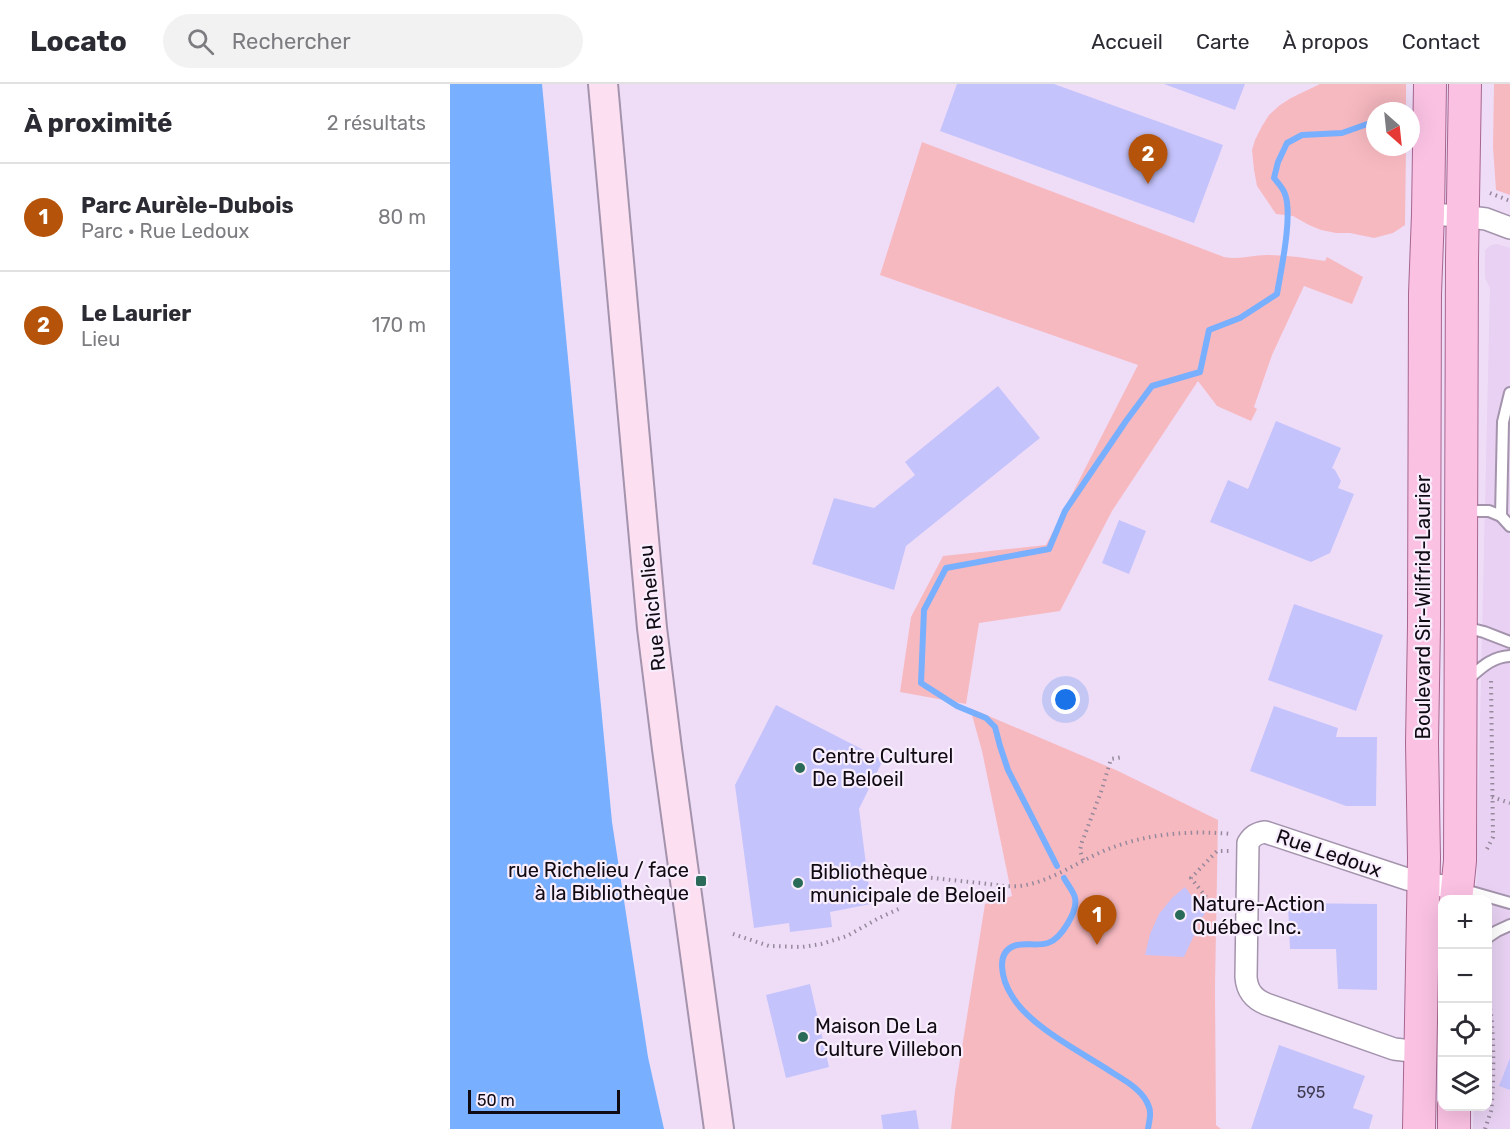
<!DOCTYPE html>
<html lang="fr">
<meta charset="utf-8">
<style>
body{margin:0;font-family:Rubik,sans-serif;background:#f2f2f3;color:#2b2b33}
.controls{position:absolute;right:18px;bottom:18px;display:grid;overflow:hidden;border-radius:12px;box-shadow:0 6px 24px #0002}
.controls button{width:54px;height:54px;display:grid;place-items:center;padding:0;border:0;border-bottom:2px solid #e1e1e2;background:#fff;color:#2b2b33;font:30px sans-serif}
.compass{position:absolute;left:916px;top:18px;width:54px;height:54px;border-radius:50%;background:#fff;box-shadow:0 6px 24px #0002;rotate:153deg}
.scale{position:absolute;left:18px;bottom:15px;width:152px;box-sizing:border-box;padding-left:6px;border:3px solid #100a12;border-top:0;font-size:16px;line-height:21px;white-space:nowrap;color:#100a12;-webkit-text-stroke:4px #f8edfd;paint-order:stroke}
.you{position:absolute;left:616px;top:616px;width:21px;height:21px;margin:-15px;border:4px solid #fff;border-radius:50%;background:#1a73e8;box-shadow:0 0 0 9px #1a73e833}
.badge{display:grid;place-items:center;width:39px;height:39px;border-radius:50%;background:#b45309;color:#fff;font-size:20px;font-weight:700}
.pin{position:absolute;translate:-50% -50px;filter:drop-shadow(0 2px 3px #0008)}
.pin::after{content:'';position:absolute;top:32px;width:21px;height:18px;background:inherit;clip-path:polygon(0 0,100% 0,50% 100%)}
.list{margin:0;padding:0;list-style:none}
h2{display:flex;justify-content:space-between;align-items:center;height:78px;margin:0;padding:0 24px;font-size:26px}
h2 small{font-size:20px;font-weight:400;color:#7c7c81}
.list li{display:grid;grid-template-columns:39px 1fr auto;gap:18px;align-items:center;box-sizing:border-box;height:108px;padding:0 24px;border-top:2px solid #e1e1e2}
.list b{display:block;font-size:22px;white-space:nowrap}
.list p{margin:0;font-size:20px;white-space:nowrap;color:#7c7c81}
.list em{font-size:20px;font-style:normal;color:#7c7c81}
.icon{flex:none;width:33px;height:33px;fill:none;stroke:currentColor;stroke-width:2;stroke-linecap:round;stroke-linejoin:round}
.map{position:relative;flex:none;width:1060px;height:1045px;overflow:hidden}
header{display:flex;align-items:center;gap:36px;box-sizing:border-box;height:84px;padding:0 30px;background:#fff;border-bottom:2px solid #e1e1e2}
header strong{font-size:28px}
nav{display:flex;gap:33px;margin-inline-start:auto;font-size:21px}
.search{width:420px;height:54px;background:#f2f2f3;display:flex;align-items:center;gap:15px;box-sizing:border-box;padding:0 21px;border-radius:33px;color:#7c7c81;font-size:22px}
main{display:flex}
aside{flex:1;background:#fff}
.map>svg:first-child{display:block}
.built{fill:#e8d1f2}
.green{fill:#f7b9c0}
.water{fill:#78afff}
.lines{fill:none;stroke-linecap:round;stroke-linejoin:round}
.stream{stroke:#78afff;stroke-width:6}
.building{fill:#c5c3fb}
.service-casing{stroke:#a493ac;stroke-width:14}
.minor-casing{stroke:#a493ac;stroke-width:24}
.secondary-casing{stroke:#a493ac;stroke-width:32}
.primary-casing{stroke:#a6668e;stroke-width:34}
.path{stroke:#96899c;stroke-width:4;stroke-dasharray:1.5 4.5;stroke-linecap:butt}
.service{stroke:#fff;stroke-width:10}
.minor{stroke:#fff;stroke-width:21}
.secondary{stroke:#fce0f1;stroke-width:28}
.primary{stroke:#fac1e3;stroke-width:32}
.poi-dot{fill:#2a6a58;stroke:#f8edfd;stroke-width:2}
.labels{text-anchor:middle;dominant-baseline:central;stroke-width:4.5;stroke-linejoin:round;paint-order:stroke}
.number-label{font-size:16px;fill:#3d384c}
.street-label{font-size:20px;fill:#100a12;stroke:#f8edfd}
.poi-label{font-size:20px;fill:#100a12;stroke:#f8edfd;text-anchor:start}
</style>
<header>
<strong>Locato</strong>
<div class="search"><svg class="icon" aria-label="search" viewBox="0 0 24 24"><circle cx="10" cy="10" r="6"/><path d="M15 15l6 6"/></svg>Rechercher</div>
<nav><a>Accueil</a><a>Carte</a><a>À propos</a><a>Contact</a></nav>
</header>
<main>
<aside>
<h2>À proximité<small>2 résultats</small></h2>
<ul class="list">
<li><span class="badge">1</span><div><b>Parc Aurèle-Dubois</b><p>Parc · Rue Ledoux</p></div><em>80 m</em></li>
<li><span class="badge">2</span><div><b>Le Laurier</b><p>Lieu</p></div><em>170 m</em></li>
</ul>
</aside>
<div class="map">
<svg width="1060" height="1045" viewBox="0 0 1060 1045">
<rect width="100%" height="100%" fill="#efddf8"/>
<path class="built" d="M1047,160L1060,164V1045H1023L1024,1023L1038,1022V816L1026,815L1040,204L1035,194V166L1041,161Z"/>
<g class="green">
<path d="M870,0H956V27H925V63H956L955,141L943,149L924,154L900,149H886L871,146L859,141L843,132L826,130L807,102L804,86L802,66L805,56L812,42L819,31L830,21L841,14Z"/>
<path d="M1044,0H1060V111L1046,106L1043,63Z"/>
<path d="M472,58L774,173C792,176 800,171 817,171C837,171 856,174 875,177L877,173L913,193L902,220L854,202L822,271L804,323L807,325L801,337L767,322L748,297L662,427L610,527L529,539L516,620L450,608L461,533L493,472L596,461L688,281L430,191Z"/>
<path d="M520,624L666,686L768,736L765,903L766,1041L771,1045H501L505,1007L535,820L562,812L532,667Z"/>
</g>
<path class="water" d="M0,0H92L162,738L198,973L214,1045H0Z"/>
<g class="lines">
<g class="stream">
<path d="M607,782L558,686L550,662L545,643L536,634L507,622L471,599L474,526L496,484L599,465L615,427L676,337L702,302L750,288L759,246L790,234L827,210C831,186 843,131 835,110C833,104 828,99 824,94L828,78L837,59L852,51L892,49L923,38"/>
<path d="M614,794C617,800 624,808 625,814C628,827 611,855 598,859C588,862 577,859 567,861C543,867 553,898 562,912C580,943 633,969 663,989C676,997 694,1007 699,1023C702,1030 699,1037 698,1045"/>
</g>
</g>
<g class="building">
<path d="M507,0H604L773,61L744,139L490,47Z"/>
<path d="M714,0H795L785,26Z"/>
<path d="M548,302L590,354L456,462L444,506L362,480L384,414L424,424L465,391L455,378Z"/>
<path d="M826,337L891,364L882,384L885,386L891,397L888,404L904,410L880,469L861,478L760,438L778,396L798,405Z"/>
<path d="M669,436L696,447L679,490L652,479Z"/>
<path d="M844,520L933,551L906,627L818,596Z"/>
<path d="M326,621L433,676L409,725L421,820L380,828L382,843L340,848L339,839L304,844L285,701Z"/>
<path d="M824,622L888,644L886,653H927L926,722H896L800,687Z"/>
<path d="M735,803L755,830L742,844L746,847L734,873L695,871L700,850L709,830L722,814Z"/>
<path d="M838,819L927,820V906L888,905L886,865H840Z"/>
<path d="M360,900L379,983L336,994L316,911Z"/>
<path d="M829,961L915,992L903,1024L923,1031L919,1045H801Z"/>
<path d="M1060,974V1006L1049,1002Z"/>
<path d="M466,1026L469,1045H433L431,1031Z"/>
</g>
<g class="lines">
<g class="service-casing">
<g id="service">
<path d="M1060,309L1053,338L1051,432L1060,442"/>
<path d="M1013,427H1039L1051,432"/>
<path d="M1014,543L1034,548L1060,558"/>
<path d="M1017,596C1031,584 1041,573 1060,572"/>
<path d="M1011,805L1060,819"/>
<path d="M1038,853L1047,847L1060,841"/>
</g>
</g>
<g class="minor-casing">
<g id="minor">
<path d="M978,130L1012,132L1036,135L1060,144"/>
<path d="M970,968L944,965L816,920C804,915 797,907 796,893L798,759C802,752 807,749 815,748L957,795L973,799L1007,804"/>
</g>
</g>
<g class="secondary-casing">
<path id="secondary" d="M153,0L202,544L217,665L269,1045"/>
</g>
<g class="primary-casing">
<g id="primary">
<path d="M1006,816L1010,777L1012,175L1015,0"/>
<path d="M1004,1022V1045"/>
<path d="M969,1045L974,774L972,659L974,542L975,210L978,130L980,0"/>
</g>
</g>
<g class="path">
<path d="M1040,109L1060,117"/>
<path d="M1042,713L1060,719"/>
<path d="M1037,765L1043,753L1041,595"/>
<path d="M633,776L630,766L632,758L651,708L661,675L673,673"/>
<path d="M463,792C486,794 508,797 531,799C546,801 562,804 576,801C605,795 629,777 656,766C694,750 740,746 781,750"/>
<path d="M760,818L741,794L767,767H780"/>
<path d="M751,825L760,818L777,813"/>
<path d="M283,850L319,862L352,863L371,860L397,852L429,834L451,824"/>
<path d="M1035,1045C1037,1039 1039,1033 1041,1027C1044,1008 1045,933 1038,917"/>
</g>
<use href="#service" class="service"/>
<use href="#minor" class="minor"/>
<use href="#secondary" class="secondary"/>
<use href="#primary" class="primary"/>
</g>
<g class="poi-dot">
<circle cx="350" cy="684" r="6"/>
<rect x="245" y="791" width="12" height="12" rx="3"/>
<circle cx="348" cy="799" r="6"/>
<circle cx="730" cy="831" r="6"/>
<circle cx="353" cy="953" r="6"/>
</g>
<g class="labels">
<g class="number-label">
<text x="861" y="1008">595</text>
</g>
<g class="street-label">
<text transform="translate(973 523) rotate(-90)">Boulevard Sir-Wilfrid-Laurier</text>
<text transform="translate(202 524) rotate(-96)">Rue Richelieu</text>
<text transform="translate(879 769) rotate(19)">Rue Ledoux</text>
</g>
<g class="poi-label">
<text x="362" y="672">Centre Culturel<tspan x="362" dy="23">De Beloeil</tspan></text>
<text x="239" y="786" text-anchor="end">rue Richelieu / face<tspan x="239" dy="23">à la Bibliothèque</tspan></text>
<text x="360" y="788">Bibliothèque<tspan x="360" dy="23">municipale de Beloeil</tspan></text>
<text x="742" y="820">Nature-Action<tspan x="742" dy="23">Québec Inc.</tspan></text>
<text x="365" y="942">Maison De La<tspan x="365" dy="23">Culture Villebon</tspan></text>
</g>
</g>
</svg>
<div class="controls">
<button>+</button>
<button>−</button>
<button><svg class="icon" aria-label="locate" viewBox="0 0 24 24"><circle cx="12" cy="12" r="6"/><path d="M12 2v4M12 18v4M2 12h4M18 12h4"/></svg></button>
<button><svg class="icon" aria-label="layers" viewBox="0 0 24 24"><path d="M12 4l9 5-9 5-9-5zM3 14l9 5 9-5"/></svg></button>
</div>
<svg class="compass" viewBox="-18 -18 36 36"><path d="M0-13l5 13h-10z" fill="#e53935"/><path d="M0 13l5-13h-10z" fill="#7c7c81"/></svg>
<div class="scale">50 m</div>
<div class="you"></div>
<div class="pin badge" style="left:647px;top:861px">1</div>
<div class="pin badge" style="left:698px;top:100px">2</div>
</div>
</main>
